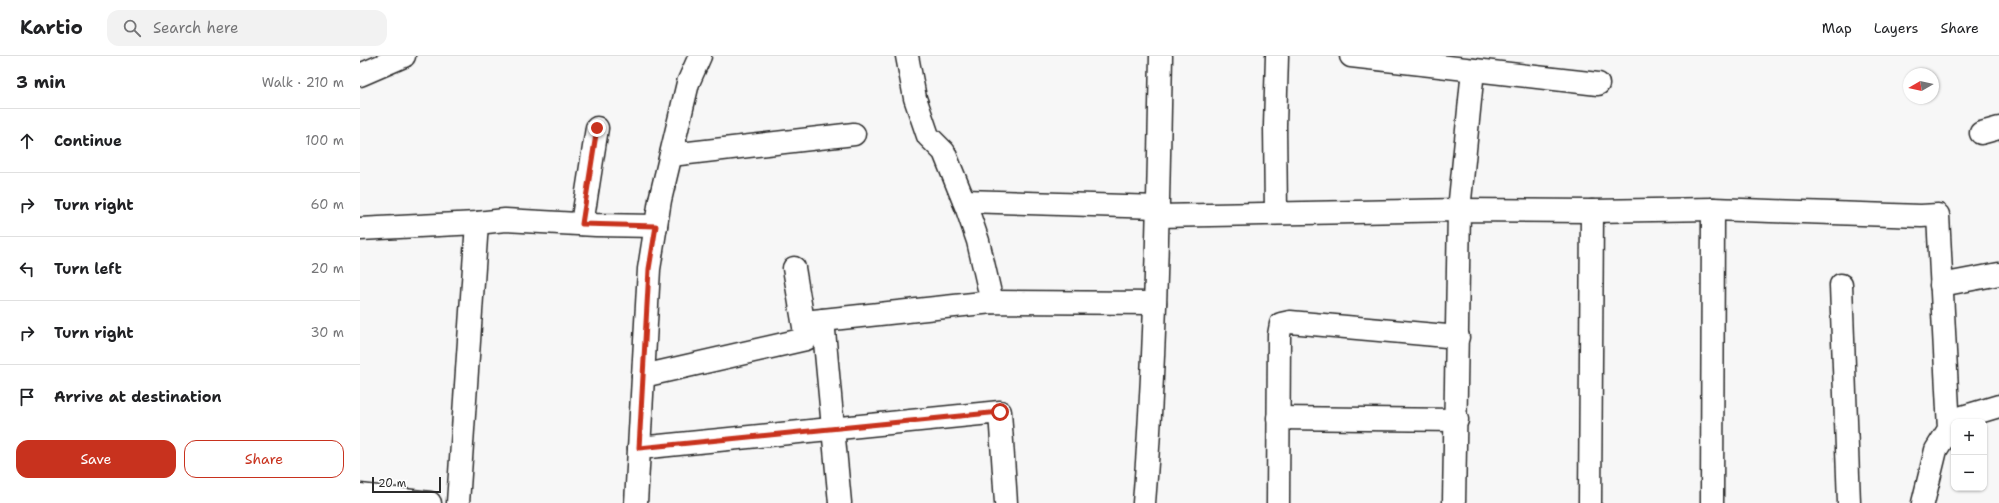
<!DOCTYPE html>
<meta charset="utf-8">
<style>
body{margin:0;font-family:"Shantell Sans",sans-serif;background:#f2f2f2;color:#202124}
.controls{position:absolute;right:12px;bottom:12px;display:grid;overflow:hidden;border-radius:8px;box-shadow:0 1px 3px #0004}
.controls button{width:36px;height:36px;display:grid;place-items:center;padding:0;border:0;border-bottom:1px solid #e0e0e0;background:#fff;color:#202124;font:20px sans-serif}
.compass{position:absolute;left:1543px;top:12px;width:36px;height:36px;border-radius:50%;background:#fff;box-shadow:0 1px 3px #0004;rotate:261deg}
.scale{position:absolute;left:12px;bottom:10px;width:69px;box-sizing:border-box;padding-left:4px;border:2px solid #2b2b2b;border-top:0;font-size:11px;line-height:14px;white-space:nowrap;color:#2b2b2b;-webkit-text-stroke:3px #fff;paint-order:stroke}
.stop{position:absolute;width:12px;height:12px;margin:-9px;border:3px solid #c8321e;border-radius:50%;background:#fff}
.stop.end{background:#c8321e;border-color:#fff;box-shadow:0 1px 4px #0008}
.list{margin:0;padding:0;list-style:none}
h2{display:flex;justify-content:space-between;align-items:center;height:52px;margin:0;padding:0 16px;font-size:17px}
h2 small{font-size:13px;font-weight:400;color:#757577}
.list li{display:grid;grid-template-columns:26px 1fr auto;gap:12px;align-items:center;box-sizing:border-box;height:64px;padding:0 16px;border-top:1px solid #e0e0e0}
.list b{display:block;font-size:15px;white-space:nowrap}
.list em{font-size:13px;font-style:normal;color:#757577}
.actions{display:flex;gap:8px;padding:12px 16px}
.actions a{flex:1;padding:9px 0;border:1px solid #c8321e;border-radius:12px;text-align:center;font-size:14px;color:#c8321e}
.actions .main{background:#c8321e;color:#fff}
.icon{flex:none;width:22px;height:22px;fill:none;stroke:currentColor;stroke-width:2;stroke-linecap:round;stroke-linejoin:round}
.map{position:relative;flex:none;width:1639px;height:447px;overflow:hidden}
header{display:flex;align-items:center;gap:24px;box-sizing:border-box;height:56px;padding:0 20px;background:#fff;border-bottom:1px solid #e0e0e0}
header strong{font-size:19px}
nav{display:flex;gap:22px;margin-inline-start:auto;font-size:14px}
.search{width:280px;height:36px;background:#f2f2f2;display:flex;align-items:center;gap:10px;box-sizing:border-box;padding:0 14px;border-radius:12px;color:#757577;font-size:15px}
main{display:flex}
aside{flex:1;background:#fff}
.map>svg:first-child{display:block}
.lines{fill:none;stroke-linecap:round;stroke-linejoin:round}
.street-casing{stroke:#2b2b2b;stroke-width:25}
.street{stroke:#fff;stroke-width:22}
.route{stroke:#c8321e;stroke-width:5}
</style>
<header>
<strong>Kartio</strong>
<div class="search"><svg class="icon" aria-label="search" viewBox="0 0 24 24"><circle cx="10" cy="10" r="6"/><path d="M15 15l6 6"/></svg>Search here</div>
<nav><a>Map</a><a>Layers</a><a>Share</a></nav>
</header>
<main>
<aside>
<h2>3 min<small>Walk · 210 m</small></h2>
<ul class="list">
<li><svg class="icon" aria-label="ahead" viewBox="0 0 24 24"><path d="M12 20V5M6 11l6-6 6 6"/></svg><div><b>Continue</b></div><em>100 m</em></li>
<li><svg class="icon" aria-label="right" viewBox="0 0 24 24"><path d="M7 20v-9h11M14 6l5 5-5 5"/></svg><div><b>Turn right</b></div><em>60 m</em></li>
<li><svg class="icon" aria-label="left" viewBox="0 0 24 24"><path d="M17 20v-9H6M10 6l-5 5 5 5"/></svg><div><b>Turn left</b></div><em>20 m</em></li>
<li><svg class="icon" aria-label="right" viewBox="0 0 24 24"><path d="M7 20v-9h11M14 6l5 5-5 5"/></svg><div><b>Turn right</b></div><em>30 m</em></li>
<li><svg class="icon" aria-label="arrive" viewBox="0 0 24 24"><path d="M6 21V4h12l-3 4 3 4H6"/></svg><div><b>Arrive at destination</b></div></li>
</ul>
<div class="actions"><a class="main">Save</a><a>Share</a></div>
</aside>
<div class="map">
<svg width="1639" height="447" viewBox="0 0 1639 447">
<rect width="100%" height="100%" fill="#f7f7f7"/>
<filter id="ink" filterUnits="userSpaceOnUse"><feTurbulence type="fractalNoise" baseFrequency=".025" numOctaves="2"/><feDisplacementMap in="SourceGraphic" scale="8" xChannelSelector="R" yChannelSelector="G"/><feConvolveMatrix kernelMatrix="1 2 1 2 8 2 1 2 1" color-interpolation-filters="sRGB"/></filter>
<g filter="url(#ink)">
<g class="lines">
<g class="street-casing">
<g id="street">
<path d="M547,0L555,42L568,80L584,96L607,153L618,185L632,246"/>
<path d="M991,0L1238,28"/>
<path d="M0,19L44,0"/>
<path d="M1621,77L1639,72"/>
<path d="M311,99L494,78"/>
<path d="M604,145L798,151"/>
<path d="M916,157L915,70L917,0"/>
<path d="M798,160L1099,154L1232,155L1353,153L1561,160L1578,159L1589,373L1576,394L1563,447"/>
<path d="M222,168L237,72"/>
<path d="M0,173L117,167L145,164L236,169L296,170"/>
<path d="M1481,229L1489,447"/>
<path d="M1581,229L1639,218"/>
<path d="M463,264L480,447"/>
<path d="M444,266L632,246L795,247"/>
<path d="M283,320L446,283L434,212"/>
<path d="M918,362L1097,364"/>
<path d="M1589,365L1639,350"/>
<path d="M279,392L640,356L646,447"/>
<path d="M0,439L70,447"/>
<path d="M98,447L117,167"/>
<path d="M276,447L289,213L300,144L328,27L340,0"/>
<path d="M784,447C796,298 798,149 801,0"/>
<path d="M918,447L919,279L921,268L930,266L1098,281"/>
<path d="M1094,447L1099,154L1113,14"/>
<path d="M1230,447L1232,155"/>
<path d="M1352,447L1353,153"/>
</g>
</g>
<use href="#street" class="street"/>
</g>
</g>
<g class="lines" filter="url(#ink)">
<path class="route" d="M237,72L222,168L296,170L289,213L279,392L640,356"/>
</g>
</svg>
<div class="controls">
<button>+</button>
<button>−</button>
</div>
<svg class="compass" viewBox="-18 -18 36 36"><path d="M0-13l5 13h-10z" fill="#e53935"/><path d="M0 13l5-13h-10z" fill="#757577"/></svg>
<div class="scale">20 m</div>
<div class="stop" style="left:640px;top:356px"></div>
<div class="stop end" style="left:237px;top:72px"></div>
</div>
</main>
